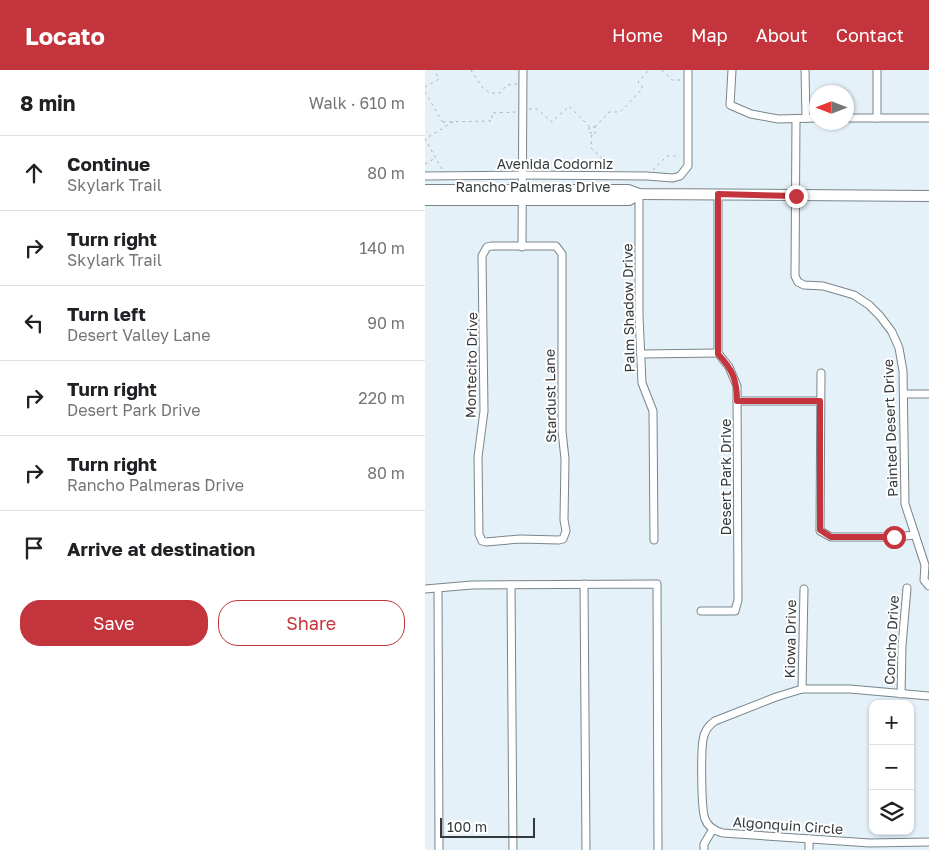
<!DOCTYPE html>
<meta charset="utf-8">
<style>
body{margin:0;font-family:"Golos Text",sans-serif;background:#f6f6f6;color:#202124}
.controls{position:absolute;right:15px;bottom:15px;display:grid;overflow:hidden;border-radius:10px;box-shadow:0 1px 4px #0004}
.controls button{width:45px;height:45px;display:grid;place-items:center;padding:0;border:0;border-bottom:1px solid #e0e0e0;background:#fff;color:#202124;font:25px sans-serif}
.compass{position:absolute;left:384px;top:15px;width:45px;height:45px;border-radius:50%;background:#fff;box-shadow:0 1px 4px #0004;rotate:270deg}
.scale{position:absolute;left:15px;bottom:12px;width:95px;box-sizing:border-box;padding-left:5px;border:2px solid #34393c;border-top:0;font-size:14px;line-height:18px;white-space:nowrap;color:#34393c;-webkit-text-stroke:4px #fff;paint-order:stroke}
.stop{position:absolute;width:15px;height:15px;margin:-11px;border:4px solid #c4343c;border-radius:50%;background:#fff}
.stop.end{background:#c4343c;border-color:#fff;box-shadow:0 1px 5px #0008}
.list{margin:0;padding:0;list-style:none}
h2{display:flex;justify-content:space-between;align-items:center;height:65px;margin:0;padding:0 20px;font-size:21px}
h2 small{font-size:16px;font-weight:400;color:#757577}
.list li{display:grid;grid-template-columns:32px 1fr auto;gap:15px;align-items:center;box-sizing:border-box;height:75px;padding:0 20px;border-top:1px solid #e0e0e0}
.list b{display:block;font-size:19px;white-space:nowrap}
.list p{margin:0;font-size:16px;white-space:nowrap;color:#757577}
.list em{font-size:16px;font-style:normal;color:#757577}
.actions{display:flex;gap:10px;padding:15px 20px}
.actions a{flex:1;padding:11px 0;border:1px solid #c4343c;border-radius:20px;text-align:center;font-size:18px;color:#c4343c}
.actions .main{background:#c4343c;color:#fff}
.icon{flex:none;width:28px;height:28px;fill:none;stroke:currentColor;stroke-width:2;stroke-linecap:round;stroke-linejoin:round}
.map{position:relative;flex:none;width:504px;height:780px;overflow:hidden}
header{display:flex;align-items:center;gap:30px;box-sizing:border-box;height:70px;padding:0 25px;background:#c4343c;color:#fff}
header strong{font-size:24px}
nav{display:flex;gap:28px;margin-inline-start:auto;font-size:18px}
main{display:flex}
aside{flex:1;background:#fff}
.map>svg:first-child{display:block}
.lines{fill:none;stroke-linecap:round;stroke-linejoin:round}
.street-casing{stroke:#79858c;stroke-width:9}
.secondary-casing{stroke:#79858c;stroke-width:12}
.path{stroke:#a6b0b6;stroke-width:1;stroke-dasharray:2.5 4;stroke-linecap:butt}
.street{stroke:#fff;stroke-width:7}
.secondary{stroke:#fff;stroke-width:10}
.route{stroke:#c4343c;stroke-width:6}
.labels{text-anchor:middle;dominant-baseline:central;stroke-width:4;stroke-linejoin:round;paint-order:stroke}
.street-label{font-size:14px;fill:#34393c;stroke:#fff}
</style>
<header>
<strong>Locato</strong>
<nav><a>Home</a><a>Map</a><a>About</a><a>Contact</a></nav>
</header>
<main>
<aside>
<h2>8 min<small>Walk · 610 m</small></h2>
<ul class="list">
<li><svg class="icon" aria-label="ahead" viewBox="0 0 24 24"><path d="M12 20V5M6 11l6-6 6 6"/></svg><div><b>Continue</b><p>Skylark Trail</p></div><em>80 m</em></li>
<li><svg class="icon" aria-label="right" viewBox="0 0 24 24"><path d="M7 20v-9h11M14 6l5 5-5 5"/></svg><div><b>Turn right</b><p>Skylark Trail</p></div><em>140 m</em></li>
<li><svg class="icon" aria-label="left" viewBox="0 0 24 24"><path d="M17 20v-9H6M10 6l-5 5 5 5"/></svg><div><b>Turn left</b><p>Desert Valley Lane</p></div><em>90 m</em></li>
<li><svg class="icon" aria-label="right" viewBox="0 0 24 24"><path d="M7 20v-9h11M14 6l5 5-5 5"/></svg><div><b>Turn right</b><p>Desert Park Drive</p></div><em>220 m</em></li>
<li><svg class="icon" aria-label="right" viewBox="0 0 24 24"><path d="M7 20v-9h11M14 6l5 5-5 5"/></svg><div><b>Turn right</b><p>Rancho Palmeras Drive</p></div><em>80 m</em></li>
<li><svg class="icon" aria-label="arrive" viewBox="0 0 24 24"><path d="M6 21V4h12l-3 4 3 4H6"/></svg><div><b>Arrive at destination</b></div></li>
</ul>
<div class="actions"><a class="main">Save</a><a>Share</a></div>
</aside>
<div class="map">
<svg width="504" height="780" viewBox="0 0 504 780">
<rect width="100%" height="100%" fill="#e4f1f9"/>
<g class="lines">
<g class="street-casing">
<g id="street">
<path d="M307,0L305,35L326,44L353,49L392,48"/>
<path d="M380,0L381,48"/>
<path d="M452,0V48"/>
<path d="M422,48H504"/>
<path d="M371,49L370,206L373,212L379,215L398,216L429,225L444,235L455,246L467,262L474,278L478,301L480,434L500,495L499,510L504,516"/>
<path d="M0,106L98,105L222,106L248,108L255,106L263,96V0"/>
<path d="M214,124V246L217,313L228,341L229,470"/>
<path d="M66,176H131L137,184V361L140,389L139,450L141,461L138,469L134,470L95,469L61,472L57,471L54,464L53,387L59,341L57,186L62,177Z"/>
<path d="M97,177L98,0"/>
<path d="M216,284L293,283"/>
<path d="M396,303L395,461L406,467H469L490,465"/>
<path d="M479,324H504"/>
<path d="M312,331H395"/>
<path d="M159,514L161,780"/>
<path d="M86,515L88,780"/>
<path d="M0,519L47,515L232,514L233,780"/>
<path d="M13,519L14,780"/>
<path d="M276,541H310L313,530L312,316L304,297L293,283V124"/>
<path d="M377,619L379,519"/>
<path d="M476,624L477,576L482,518"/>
<path d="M504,626L425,619H377L351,627L290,651C284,655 279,662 278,670C276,682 276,739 280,749C283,757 290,761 298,763L445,773L504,772"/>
<path d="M279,780V774L288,759"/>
<path d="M384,780V769"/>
</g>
</g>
<g class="secondary-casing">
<g id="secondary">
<path d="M0,120H203L214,124L504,126"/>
<path d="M0,130H204L214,124"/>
</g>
</g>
<g class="path">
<path d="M46,0L57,17L65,23H75L82,15L92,14"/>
<path d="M237,0L247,10H257"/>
<path d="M0,17L14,9L9,0"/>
<path d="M0,22L20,56"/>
<path d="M104,39H112L127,52L144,36L165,57"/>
<path d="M18,52L67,51V43L91,42"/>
<path d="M170,57L184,42H195L218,18L213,12L224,0"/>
<path d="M167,63H164V57H170V63H167L166,78L184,95V100"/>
<path d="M0,94L10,88"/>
<path d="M17,99L0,69L28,52"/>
<path d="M228,100L242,86H255"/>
</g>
<use href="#street" class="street"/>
<use href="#secondary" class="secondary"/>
</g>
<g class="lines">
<path class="route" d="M371,126L293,124V284C307,299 312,309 312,331H395V460L406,467H469"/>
</g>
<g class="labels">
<g class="street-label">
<text x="130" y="93">Avenida Codorniz</text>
<text x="108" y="116">Rancho Palmeras Drive</text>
<text transform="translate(203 238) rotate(-91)">Palm Shadow Drive</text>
<text transform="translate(46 295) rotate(-89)">Montecito Drive</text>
<text transform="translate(125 326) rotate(-91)">Stardust Lane</text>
<text transform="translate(465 358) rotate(-92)">Painted Desert Drive</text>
<text transform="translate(300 407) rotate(-90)">Desert Park Drive</text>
<text transform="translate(365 569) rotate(-89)">Kiowa Drive</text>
<text transform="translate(466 570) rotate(-87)">Concho Drive</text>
<text transform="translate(363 755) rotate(4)">Algonquin Circle</text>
</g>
</g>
</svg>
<div class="controls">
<button>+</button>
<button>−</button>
<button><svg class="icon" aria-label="layers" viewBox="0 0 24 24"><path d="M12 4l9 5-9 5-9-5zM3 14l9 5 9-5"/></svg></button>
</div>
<svg class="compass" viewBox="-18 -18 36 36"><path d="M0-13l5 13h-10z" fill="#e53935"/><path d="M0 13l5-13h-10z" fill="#757577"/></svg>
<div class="scale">100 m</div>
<div class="stop" style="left:469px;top:467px"></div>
<div class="stop end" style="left:371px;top:126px"></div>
</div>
</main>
